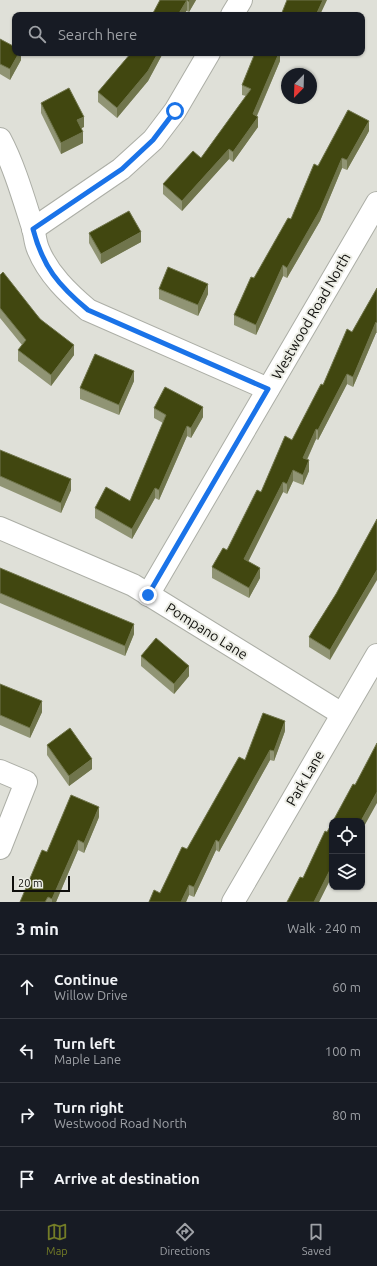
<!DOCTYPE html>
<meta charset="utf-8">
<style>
body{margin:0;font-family:Ubuntu,sans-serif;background:#242831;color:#f1f3f6}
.controls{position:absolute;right:12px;bottom:12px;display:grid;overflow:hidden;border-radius:8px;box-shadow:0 1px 3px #0004}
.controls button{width:36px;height:36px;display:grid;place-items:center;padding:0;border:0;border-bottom:1px solid #363941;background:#171b24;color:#f1f3f6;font:20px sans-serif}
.compass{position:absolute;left:281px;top:68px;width:36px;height:36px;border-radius:50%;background:#171b24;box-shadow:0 1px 3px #0004;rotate:203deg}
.scale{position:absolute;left:12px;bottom:10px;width:58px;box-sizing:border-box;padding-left:4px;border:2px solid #0f0f0c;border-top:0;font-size:11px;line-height:14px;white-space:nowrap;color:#0f0f0c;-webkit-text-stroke:3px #ecede5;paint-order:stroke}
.stop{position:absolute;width:12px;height:12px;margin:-9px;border:3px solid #1a73e8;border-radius:50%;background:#fff}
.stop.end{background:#1a73e8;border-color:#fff;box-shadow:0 1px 4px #0008}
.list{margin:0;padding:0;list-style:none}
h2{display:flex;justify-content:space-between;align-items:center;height:52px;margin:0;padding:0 16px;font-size:17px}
h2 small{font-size:13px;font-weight:400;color:#9ea1a6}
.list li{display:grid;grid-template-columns:26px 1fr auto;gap:12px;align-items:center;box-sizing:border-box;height:64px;padding:0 16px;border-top:1px solid #363941}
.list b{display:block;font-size:15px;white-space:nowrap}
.list p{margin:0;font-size:13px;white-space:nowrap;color:#9ea1a6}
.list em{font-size:13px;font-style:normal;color:#9ea1a6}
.icon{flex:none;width:22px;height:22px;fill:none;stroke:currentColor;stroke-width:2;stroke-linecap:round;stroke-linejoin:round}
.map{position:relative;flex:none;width:377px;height:902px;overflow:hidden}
.search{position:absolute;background:#171b24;box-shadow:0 1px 3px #0004;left:12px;right:12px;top:12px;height:44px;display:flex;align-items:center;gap:10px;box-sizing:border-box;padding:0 14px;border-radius:8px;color:#9ea1a6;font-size:15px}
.sheet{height:308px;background:#171b24}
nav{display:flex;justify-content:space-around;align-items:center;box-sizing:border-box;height:56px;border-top:1px solid #363941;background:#171b24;font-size:11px;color:#9ea1a6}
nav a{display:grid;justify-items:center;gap:2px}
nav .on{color:#737c27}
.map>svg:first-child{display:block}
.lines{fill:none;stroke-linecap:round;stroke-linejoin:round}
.street-casing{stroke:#acaea6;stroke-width:24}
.street{stroke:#fff;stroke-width:22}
.wall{fill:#909474}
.shaded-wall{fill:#70754c}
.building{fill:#414710;stroke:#70754c}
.route{stroke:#1a73e8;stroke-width:5}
.labels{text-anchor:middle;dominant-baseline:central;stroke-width:4;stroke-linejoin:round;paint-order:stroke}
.street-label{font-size:14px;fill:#0f0f0c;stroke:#ecede5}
</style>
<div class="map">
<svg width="377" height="902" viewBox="0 0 377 902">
<rect width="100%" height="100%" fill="#dfe0d8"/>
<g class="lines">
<g class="street-casing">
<g id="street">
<path d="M232,15L241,0"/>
<path d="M0,139C14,165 24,200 33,228C35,235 35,242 38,249C48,274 68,293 88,310L268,389"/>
<path d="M33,229L121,169L153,140L175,111L209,53"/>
<path d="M0,528L133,585L342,714"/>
<path d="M148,595L377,203"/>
<path d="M0,771L26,782L0,848"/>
<path d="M233,902L377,655"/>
</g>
</g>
<use href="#street" class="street"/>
</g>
<g class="wall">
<path d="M160,0H196L189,12Z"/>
<path d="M0,39L21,53V60L10,80L0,74Z"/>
<path d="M131,53H163L148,81L117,118L98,102V92Z"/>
<path d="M280,53V61L257,116L258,127L233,162L229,159L182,211L163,194V184L201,158L246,96L242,95V85Z"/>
<path d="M41,103L84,127L81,128L83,143L61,154L41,113Z"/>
<path d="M369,131L347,170L342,168L320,221L287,278L283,276L256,335L234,325V315L254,278L291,219L318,166Z"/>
<path d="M89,233L141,242L101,264L89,243Z"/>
<path d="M0,275L74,355L51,386L18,361V350L22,345L0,318Z"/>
<path d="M377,288V333H376L353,387L347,384L318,440L316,439L307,460L309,471L303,485L293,481L287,494L283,492L248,562L260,578L249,598L212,578V567L227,550L292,440L323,385L352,332Z"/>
<path d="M159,289L208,294L198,316L159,299Z"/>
<path d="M134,381L119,415L80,399V388Z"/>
<path d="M154,408L203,417L191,438L187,436L159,500L155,498L132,539L95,518V508L130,501L163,423L154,418Z"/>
<path d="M0,450L71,490L61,513L0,486Z"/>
<path d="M0,568L134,634L125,656L0,603Z"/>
<path d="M336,594L330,660L309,647V637Z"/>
<path d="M141,656L189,676L174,694L141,666Z"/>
<path d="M0,684L42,712L30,738L0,725Z"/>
<path d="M285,731L274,761L270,760L219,852L216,850L194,897L189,895L186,902H149L160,893L187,849L245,760Z"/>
<path d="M47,745L92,769L69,786L47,755Z"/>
<path d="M99,817L84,853L78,850L56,902H20L47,852Z"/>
<path d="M332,823V879L331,878L319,902H287L303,878Z"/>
</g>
<g class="shaded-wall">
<path d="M187,0V10L184,15H178Z"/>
<path d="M190,0H196L189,12V2Z"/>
<path d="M323,0H327L320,15H316Z"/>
<path d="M19,53H21V60L10,80V69Z"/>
<path d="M158,53H163L148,81L117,118V108Z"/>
<path d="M279,53H280V61L254,122L258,117V127L233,162V152L253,114Z"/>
<path d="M84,117V127L77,130V120Z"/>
<path d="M369,121V131L347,170V160Z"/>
<path d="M83,132V143L61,154V143Z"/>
<path d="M229,149V159L182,211V201Z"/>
<path d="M342,158V168L320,221L287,278V268Z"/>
<path d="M141,232V242L101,264V254Z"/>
<path d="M283,265V276L256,335V325Z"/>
<path d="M208,284V294L198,316V305Z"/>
<path d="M376,322V333L353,387V377Z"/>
<path d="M74,345V355L51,386V375Z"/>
<path d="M134,371V381L119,415V405Z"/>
<path d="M347,374V384L318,440V430Z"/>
<path d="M203,407V417L191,438V428Z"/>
<path d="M187,426V436L159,500V490Z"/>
<path d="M316,429V439L303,468V458Z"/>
<path d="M309,460V471L303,485V475Z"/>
<path d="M293,470V481L287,494V484Z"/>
<path d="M71,479V490L61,513V503Z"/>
<path d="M283,482V492L244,570V559Z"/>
<path d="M155,488V498L132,539V529Z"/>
<path d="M260,568V578L249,598V588Z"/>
<path d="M377,570V580L330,660V650Z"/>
<path d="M134,624V634L125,656V646Z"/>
<path d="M189,666V676L174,694V684Z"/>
<path d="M42,701V712L30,738V728Z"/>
<path d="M285,721V731L274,761V751Z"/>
<path d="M270,750V760L219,852V842Z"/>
<path d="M92,759V769L69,786V776Z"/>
<path d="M377,792V803L362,830V821H361Z"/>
<path d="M99,807V817L84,853V843Z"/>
<path d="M78,840V850L56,902H52V899Z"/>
<path d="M216,840V850L194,897V887Z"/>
<path d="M331,868V878L319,902H314Z"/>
<path d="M189,885V895L186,902H181Z"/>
</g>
<g class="building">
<path d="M160,0H190L189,2L187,0L178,15H152Z"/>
<path d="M287,0H323L316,15H306L305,14L304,15H281Z"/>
<path d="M0,39L15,47V53H19L10,69L0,64Z"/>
<path d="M131,53H158L148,71L117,108L98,92Z"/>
<path d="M255,53H279L253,114L258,117L233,152L229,149L182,201L163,184L193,151L201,158L251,89L242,85Z"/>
<path d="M69,88L84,117L77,120L83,132L61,143L41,103Z"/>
<path d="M348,110L369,121L347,160L342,158L320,210L287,268L283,265L256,325L234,315L251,277L254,278L288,218L291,219L314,164L318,166Z"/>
<path d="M129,211L141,232L101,254L89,233Z"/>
<path d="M168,267L208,284L198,305L159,289Z"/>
<path d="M3,272L40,319L74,345L51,375L18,350L26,340L0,308V275Z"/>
<path d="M377,288V323L376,322L353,377L347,374L318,430L316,429L303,458L309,460L303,475L293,470L287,484L283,482L244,559L260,568L249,588L212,567L223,548L227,550L257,490L261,492L285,436L292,440L321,384L323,385L347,329L352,332Z"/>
<path d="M95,354L134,371L119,405L80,388Z"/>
<path d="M165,387L203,407L191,428L187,426L159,490L155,488L132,529L95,508L106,487L130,501L166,415L154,408Z"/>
<path d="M0,450L71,479L61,503L0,476Z"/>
<path d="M377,519V570L330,650L309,637L336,594Z"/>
<path d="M0,568L134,624L125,646L0,593Z"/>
<path d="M156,638L189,666L174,684L141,656Z"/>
<path d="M0,684L42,701L30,728L0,715Z"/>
<path d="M263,713L285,721L274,751L270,750L219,842L216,840L194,887L189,885L181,902H149L154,890L160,893L182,847L187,849L239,757L245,760Z"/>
<path d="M70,728L92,759L69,776L47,745Z"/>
<path d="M377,743V792L361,821H333L353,784L355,785Z"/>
<path d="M71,795L99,807L84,843L78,840L52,899L48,897L45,902H20L42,850L47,852Z"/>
<path d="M332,823V868H331L314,902H287L300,877L303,878L325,831L327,832Z"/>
</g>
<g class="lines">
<path class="route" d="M148,595L268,389L88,310C58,285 43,267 33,229L122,169L153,140L175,111"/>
</g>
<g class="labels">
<g class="street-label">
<text transform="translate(311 316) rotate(-60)">Westwood Road North</text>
<text transform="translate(207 631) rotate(32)">Pompano Lane</text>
<text transform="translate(305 778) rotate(-60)">Park Lane</text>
</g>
</g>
</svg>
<div class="controls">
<button><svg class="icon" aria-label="locate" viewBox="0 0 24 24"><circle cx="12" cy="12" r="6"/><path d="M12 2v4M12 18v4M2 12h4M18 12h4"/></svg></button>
<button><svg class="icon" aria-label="layers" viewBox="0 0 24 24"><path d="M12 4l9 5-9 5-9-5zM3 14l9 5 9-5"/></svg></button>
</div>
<svg class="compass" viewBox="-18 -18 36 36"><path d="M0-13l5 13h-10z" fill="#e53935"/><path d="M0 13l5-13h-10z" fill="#9ea1a6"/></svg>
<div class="scale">20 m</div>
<div class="stop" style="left:175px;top:111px"></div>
<div class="stop end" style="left:148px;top:595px"></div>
<div class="search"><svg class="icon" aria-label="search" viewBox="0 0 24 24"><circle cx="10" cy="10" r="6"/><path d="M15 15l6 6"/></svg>Search here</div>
</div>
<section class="sheet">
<h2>3 min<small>Walk · 240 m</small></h2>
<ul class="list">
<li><svg class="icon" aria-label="ahead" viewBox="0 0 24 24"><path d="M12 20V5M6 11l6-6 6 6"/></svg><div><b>Continue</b><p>Willow Drive</p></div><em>60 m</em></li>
<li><svg class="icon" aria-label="left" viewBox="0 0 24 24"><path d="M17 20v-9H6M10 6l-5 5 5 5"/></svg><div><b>Turn left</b><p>Maple Lane</p></div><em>100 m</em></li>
<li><svg class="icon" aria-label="right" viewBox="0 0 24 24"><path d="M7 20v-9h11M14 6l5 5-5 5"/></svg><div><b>Turn right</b><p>Westwood Road North</p></div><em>80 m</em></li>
<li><svg class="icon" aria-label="arrive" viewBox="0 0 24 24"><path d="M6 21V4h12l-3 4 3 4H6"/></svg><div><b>Arrive at destination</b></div></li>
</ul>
</section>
<nav>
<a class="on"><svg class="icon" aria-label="map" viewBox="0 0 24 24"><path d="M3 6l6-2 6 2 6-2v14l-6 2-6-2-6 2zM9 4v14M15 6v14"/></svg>Map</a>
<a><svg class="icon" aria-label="directions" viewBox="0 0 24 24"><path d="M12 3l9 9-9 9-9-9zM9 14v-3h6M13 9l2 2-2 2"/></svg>Directions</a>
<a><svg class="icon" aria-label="saved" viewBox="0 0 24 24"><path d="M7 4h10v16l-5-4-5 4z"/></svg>Saved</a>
</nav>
